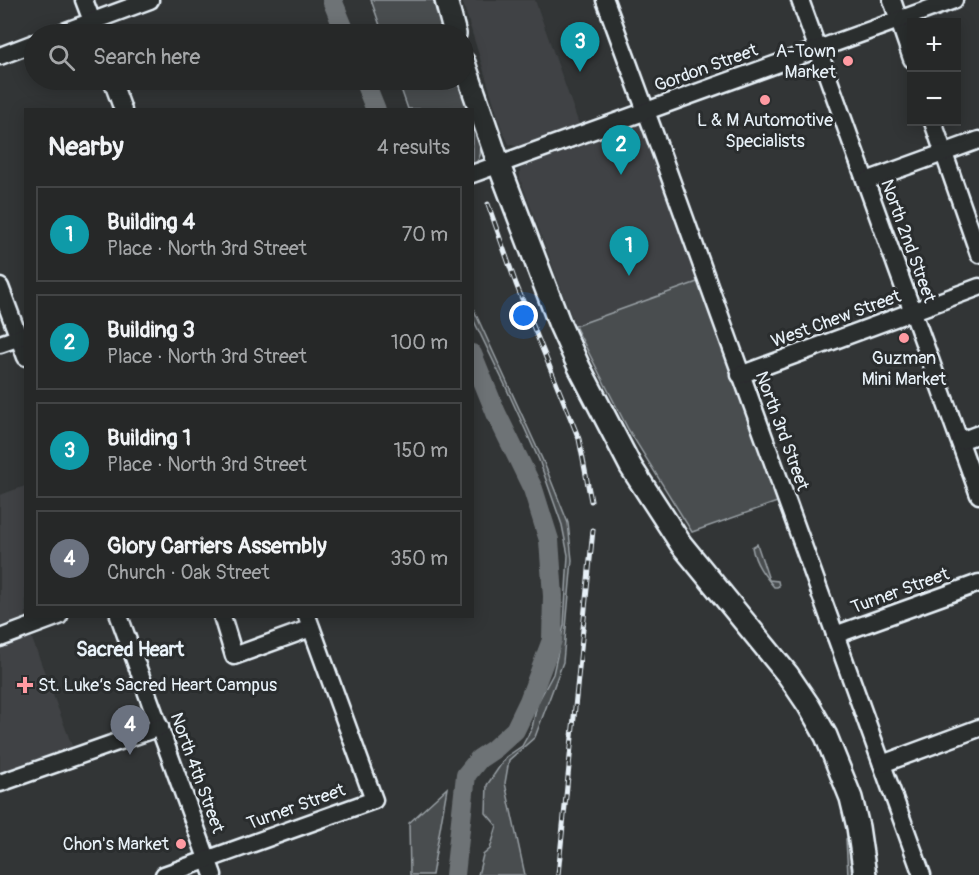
<!DOCTYPE html>
<meta charset="utf-8">
<style>
body{margin:0;font-family:Pangolin,sans-serif;background:#2e3030;color:#f1f3f6}
.controls{position:absolute;right:18px;top:18px;display:grid;overflow:hidden;border-radius:0px;box-shadow:0 3px 15px #0003}
.controls button{width:54px;height:54px;display:grid;place-items:center;padding:0;border:0;border-bottom:2px solid #424445;background:#262828;color:#f1f3f6;font:30px sans-serif}
.you{position:absolute;left:524px;top:316px;width:21px;height:21px;margin:-15px;border:4px solid #fff;border-radius:50%;background:#1a73e8;box-shadow:0 0 0 9px #1a73e833}
.badge{display:grid;place-items:center;width:39px;height:39px;border-radius:50%;background:#ff9aa2;color:#fff;font-size:20px;font-weight:700}
.pin{position:absolute;translate:-50% -50px;filter:drop-shadow(0 2px 3px #0008)}
.pin::after{content:'';position:absolute;top:32px;width:21px;height:18px;background:inherit;clip-path:polygon(0 0,100% 0,50% 100%)}
.list{margin:0;padding:0;list-style:none}
h2{display:flex;justify-content:space-between;align-items:center;height:78px;margin:0;padding:0 24px;font-size:26px}
h2 small{font-size:20px;font-weight:400;color:#a4a6a8}
.list li{display:grid;grid-template-columns:39px 1fr auto;gap:18px;align-items:center;box-sizing:border-box;height:96px;margin:0 12px 12px;padding:0 12px;border:2px solid #424445;border-radius:0px}
.list b{display:block;font-size:22px;white-space:nowrap}
.list p{margin:0;font-size:20px;white-space:nowrap;color:#a4a6a8}
.list em{font-size:20px;font-style:normal;color:#a4a6a8}
.icon{flex:none;width:33px;height:33px;fill:none;stroke:currentColor;stroke-width:2;stroke-linecap:round;stroke-linejoin:round}
.map{position:relative;flex:none;width:979px;height:875px;overflow:hidden}
.search{position:absolute;background:#262828;box-shadow:0 3px 15px #0003;left:24px;top:24px;width:450px;height:66px;display:flex;align-items:center;gap:15px;box-sizing:border-box;padding:0 21px;border-radius:33px;color:#a4a6a8;font-size:22px}
.panel{position:absolute;background:#262828;box-shadow:0 3px 15px #0003;left:24px;top:108px;width:450px;height:510px;border-radius:0px}
.map>svg:first-child{display:block}
.built{fill:#3f4244}
.green{fill:#494d4f;stroke:#989fa4;stroke-width:1.5}
.lines{fill:none;stroke-linecap:round;stroke-linejoin:round}
.river{stroke:#6e7376;stroke-width:20}
.minor-casing{stroke:#e8f1f8;stroke-width:21}
.major-casing{stroke:#e8f1f8;stroke-width:26}
.minor{stroke:#2a2d2e;stroke-width:16}
.major{stroke:#2a2d2e;stroke-width:21}
.rail-casing{stroke:#e8f1f8;stroke-width:5}
.rail{stroke:#2a2d2e;stroke-width:3;stroke-dasharray:9;stroke-linecap:butt}
.poi-dot{fill:#ff9aa2;stroke:#2a2d2e;stroke-width:2}
.labels{text-anchor:middle;dominant-baseline:central;stroke-width:6;stroke-linejoin:round;paint-order:stroke}
.poi-label{font-size:18px;fill:#e8f1f8;stroke:#2a2d2e;text-anchor:end}
.street-label{font-size:18px;fill:#e8f1f8;stroke:#2a2d2e}
.neighbourhood-label{font-size:20px;font-weight:bold;fill:#e8f1f8;stroke:#2a2d2e}
</style>
<div class="map">
<svg width="979" height="875" viewBox="0 0 979 875">
<rect width="100%" height="100%" fill="#323536"/>
<filter id="ink" filterUnits="userSpaceOnUse"><feTurbulence type="fractalNoise" baseFrequency=".0167" numOctaves="2"/><feDisplacementMap in="SourceGraphic" scale="12" xChannelSelector="R" yChannelSelector="G"/><feConvolveMatrix kernelMatrix="1 2 1 2 8 2 1 2 1" color-interpolation-filters="sRGB"/></filter>
<g filter="url(#ink)">
<g class="built">
<path d="M462,0H535L580,127L520,148L509,144L502,130Z"/>
<path d="M640,125L645,128L700,281L575,326L520,179V169L530,163Z"/>
<path d="M25,486L26,616L35,617L25,620L74,751L0,778V495Z"/>
</g>
<g class="green">
<path d="M371,0H434L443,34H383Z"/>
<path d="M398,80H457L468,109H408Z"/>
<path d="M473,124C477,138 488,155 473,165Z"/>
<path d="M700,281L780,501L692,532L628,429L575,326Z"/>
<path d="M473,308L544,463L568,523L572,560L563,662L535,737L509,760L505,783L525,875H478L483,855L490,849L497,826L486,813L487,785L506,757L522,746L532,728L537,704L553,674L564,625L568,555L562,525L539,460L504,383L473,319Z"/>
<path d="M757,544L769,580L778,581L779,586L777,587H774C764,575 755,564 752,547Z"/>
<path d="M447,788L432,875H410L409,823Z"/>
<path d="M848,838L852,875H848L846,839Z"/>
</g>
<g class="lines">
<g class="river">
<path d="M332,0L346,34"/>
<path d="M364,80L376,110"/>
<path d="M455,875L466,775L479,759L494,749L515,730L529,701L552,640L553,596L549,540L533,489L496,413L472,354"/>
</g>
<g class="minor-casing">
<g id="minor">
<path d="M84,0L97,34"/>
<path d="M605,0C713,291 816,584 922,875"/>
<path d="M800,0L979,495"/>
<path d="M892,0L912,59"/>
<path d="M58,34L150,0"/>
<path d="M0,56L34,43"/>
<path d="M112,80L123,110"/>
<path d="M933,122L979,254"/>
<path d="M472,174L954,0"/>
<path d="M866,181L979,140"/>
<path d="M0,287L26,357"/>
<path d="M0,344L26,335"/>
<path d="M740,375L979,287"/>
<path d="M960,441L979,434"/>
<path d="M119,616L213,875"/>
<path d="M222,616L234,656L311,628"/>
<path d="M835,635L979,583"/>
<path d="M0,638L59,616"/>
<path d="M882,764L979,728"/>
<path d="M0,783L160,727"/>
<path d="M164,875L374,800L307,616"/>
</g>
</g>
<g class="major-casing">
<g id="major">
<path d="M446,0L455,34"/>
<path d="M464,63L499,165L560,325L579,367L631,467L681,544L788,675L809,706L826,736L851,798L858,827L865,875"/>
</g>
</g>
<use href="#minor" class="minor"/>
<use href="#major" class="major"/>
<g class="rail-casing">
<g id="rail">
<path d="M488,204L516,284L579,439L591,501"/>
<path d="M558,875L593,530"/>
</g>
</g>
<use href="#rail" class="rail"/>
</g>
</g>
<g class="poi-dot">
<circle cx="848" cy="61" r="6"/>
<circle cx="765" cy="100" r="6"/>
<circle cx="904" cy="338" r="6"/>
<path d="M22 676h6v6h6v6h-6v6h-6v-6h-6v-6h6z"/>
<circle cx="181" cy="844" r="6"/>
</g>
<g class="labels">
<g class="poi-label">
<text x="836" y="51">A-Town<tspan x="836" dy="21">Market</tspan></text>
<text x="765" y="120" text-anchor="middle">L &amp; M Automotive<tspan x="765" dy="21">Specialists</tspan></text>
<text x="904" y="358" text-anchor="middle">Guzman<tspan x="904" dy="21">Mini Market</tspan></text>
<text x="38" y="685" text-anchor="start">St. Luke’s Sacred Heart Campus</text>
<text x="169" y="844">Chon's Market</text>
</g>
<g class="street-label">
<text transform="translate(706 68) rotate(-20)">Gordon Street</text>
<text transform="translate(908 241) rotate(70)">North 2nd Street</text>
<text transform="translate(836 319) rotate(-20)">West Chew Street</text>
<text transform="translate(782 431) rotate(70)">North 3rd Street</text>
<text transform="translate(900 591) rotate(-20)">Turner Street</text>
<text transform="translate(197 773) rotate(70)">North 4th Street</text>
<text transform="translate(296 807) rotate(-20)">Turner Street</text>
</g>
<g class="neighbourhood-label">
<text x="130" y="649">Sacred Heart</text>
</g>
</g>
</svg>
<div class="controls">
<button>+</button>
<button>−</button>
</div>
<div class="you"></div>
<div class="pin badge" style="left:629px;top:276px;background:#0f9aa8">1</div>
<div class="pin badge" style="left:621px;top:175px;background:#0f9aa8">2</div>
<div class="pin badge" style="left:580px;top:72px;background:#0f9aa8">3</div>
<div class="pin badge" style="left:130px;top:755px;background:#6b7280">4</div>
<div class="search"><svg class="icon" aria-label="search" viewBox="0 0 24 24"><circle cx="10" cy="10" r="6"/><path d="M15 15l6 6"/></svg>Search here</div>
<section class="panel">
<h2>Nearby<small>4 results</small></h2>
<ul class="list">
<li><span class="badge" style="background:#0f9aa8">1</span><div><b>Building 4</b><p>Place · North 3rd Street</p></div><em>70 m</em></li>
<li><span class="badge" style="background:#0f9aa8">2</span><div><b>Building 3</b><p>Place · North 3rd Street</p></div><em>100 m</em></li>
<li><span class="badge" style="background:#0f9aa8">3</span><div><b>Building 1</b><p>Place · North 3rd Street</p></div><em>150 m</em></li>
<li><span class="badge" style="background:#6b7280">4</span><div><b>Glory Carriers Assembly</b><p>Church · Oak Street</p></div><em>350 m</em></li>
</ul>
</section>
</div>
